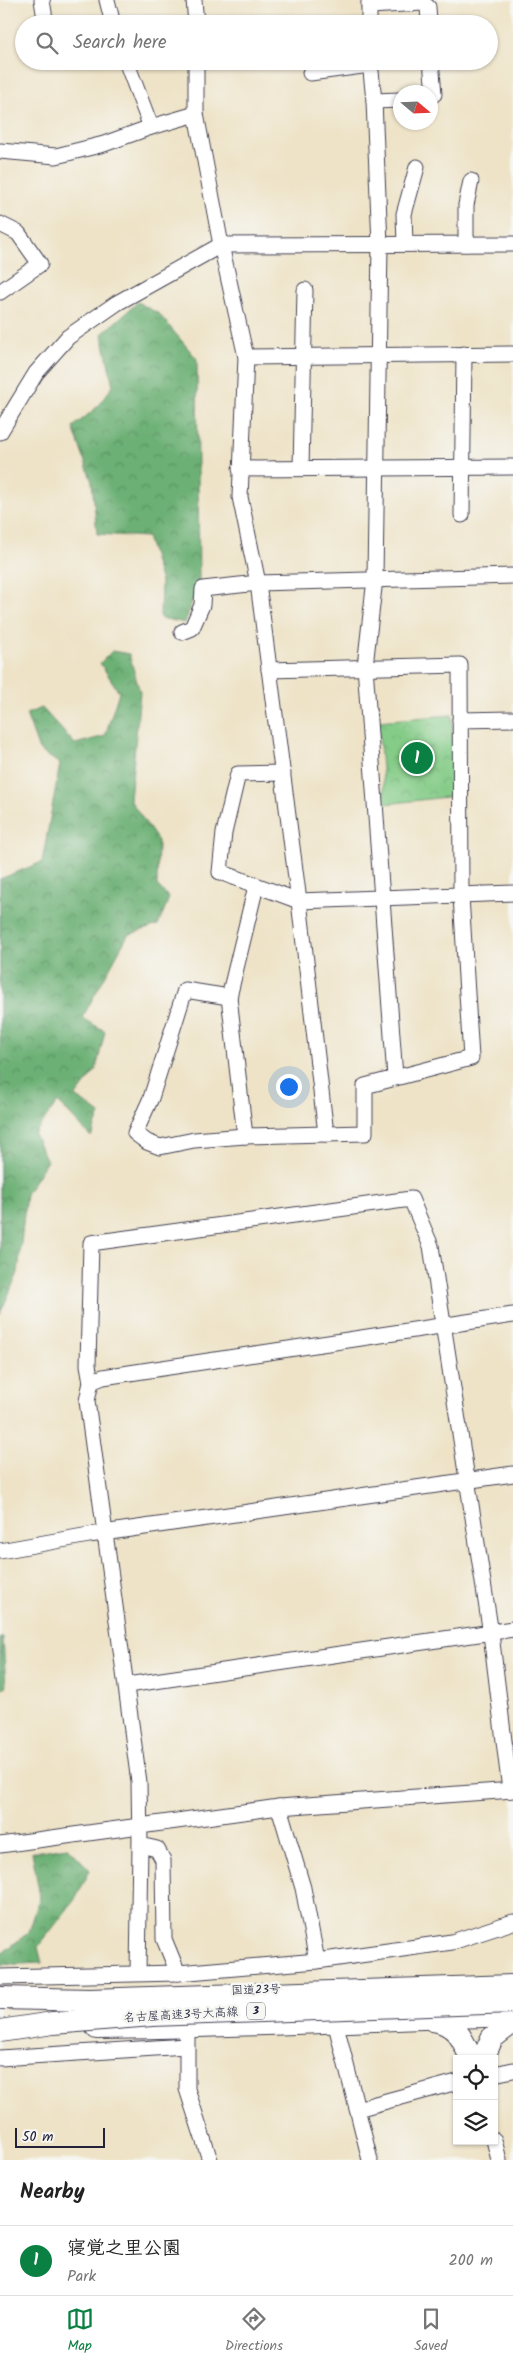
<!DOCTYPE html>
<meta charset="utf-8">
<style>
body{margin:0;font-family:Kalam,"Klee One",sans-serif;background:#f6f6f6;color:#222}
.controls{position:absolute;right:15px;bottom:15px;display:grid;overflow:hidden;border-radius:0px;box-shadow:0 1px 4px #0004}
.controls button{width:45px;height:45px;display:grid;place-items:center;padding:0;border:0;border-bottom:1px solid #e0e0e0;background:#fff;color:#222;font:25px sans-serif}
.compass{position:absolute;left:393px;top:85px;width:45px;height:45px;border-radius:50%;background:#fff;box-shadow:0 1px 4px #0004;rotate:109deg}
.scale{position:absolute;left:15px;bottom:12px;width:90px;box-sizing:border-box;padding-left:5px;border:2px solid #22223b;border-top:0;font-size:14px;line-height:18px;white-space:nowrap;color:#22223b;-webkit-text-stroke:4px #f6f6f2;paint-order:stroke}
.you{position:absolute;left:288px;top:1086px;width:18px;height:18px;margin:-12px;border:4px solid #fff;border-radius:50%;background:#1a73e8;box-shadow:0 0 0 8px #1a73e833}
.badge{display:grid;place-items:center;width:32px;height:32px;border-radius:50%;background:#0b8043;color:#fff;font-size:16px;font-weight:700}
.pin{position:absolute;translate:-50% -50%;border:2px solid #fff;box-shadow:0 1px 5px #0006}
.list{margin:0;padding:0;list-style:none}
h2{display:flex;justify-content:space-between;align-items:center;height:65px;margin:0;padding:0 20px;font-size:21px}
h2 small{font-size:16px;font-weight:400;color:#767676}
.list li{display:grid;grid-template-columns:32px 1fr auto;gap:15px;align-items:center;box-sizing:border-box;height:70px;padding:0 20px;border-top:1px solid #e0e0e0}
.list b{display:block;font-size:19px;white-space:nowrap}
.list p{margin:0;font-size:16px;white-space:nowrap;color:#767676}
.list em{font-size:16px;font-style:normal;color:#767676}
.icon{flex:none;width:28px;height:28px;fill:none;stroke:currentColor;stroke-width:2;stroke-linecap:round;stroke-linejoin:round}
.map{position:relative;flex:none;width:513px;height:2160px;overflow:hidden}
.search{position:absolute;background:#fff;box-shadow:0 1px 4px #0004;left:15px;right:15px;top:15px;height:55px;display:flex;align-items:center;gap:12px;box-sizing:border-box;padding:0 18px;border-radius:28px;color:#767676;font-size:19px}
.sheet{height:135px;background:#fff}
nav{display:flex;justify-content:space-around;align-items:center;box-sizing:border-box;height:70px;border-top:1px solid #e0e0e0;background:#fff;font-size:14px;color:#767676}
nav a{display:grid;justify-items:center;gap:2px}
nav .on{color:#0b8043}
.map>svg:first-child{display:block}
.forest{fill:url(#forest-crowns);stroke:#476958}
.park{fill:url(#park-crowns);stroke:#547762}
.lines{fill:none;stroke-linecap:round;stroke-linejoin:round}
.minor-casing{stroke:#413f50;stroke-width:17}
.highway-casing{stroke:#413f50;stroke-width:24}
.minor{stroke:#fff;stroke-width:15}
.highway{stroke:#fff;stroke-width:22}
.highway-bridge-casing{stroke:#413f50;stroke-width:24;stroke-linecap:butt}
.highway-bridge{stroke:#fff;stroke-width:22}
.labels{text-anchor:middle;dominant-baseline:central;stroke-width:5;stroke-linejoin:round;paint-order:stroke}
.shield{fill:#f6f6f2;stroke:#626272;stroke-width:1}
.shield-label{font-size:11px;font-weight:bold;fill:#22223b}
.street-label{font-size:12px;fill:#22223b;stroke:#f6f6f2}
</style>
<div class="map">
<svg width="513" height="2160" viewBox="0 0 513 2160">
<defs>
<pattern id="forest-crowns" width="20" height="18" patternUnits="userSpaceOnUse" patternTransform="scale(1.25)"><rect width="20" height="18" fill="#6cb074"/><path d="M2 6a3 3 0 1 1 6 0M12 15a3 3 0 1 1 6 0" fill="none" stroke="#588f60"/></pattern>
<pattern id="park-crowns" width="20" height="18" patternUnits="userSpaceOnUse" patternTransform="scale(1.25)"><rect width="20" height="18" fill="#85cc88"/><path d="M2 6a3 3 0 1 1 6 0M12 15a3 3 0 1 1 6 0" fill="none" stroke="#73af76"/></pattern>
</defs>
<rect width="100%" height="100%" fill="#f6f6f2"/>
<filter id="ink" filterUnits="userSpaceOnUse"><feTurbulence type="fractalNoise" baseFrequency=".02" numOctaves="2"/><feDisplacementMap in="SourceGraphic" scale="10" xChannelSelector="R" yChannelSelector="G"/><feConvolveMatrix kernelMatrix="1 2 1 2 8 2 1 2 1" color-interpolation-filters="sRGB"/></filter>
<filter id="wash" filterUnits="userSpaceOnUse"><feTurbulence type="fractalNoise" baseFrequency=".0096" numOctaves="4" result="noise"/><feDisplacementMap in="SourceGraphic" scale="20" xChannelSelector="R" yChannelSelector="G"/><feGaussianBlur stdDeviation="1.12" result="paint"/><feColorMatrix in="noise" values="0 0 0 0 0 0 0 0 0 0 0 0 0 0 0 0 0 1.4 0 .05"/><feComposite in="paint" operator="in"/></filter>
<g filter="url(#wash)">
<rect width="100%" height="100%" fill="#eee3c7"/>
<g class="forest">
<path d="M138,302L159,314L197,359L199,581L185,623L160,618L161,582L147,537L97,534L92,482L73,427L96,408L113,386L102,334Z"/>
<path d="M112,651L129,654L140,692L130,800L158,841L157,885L169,898L158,925L128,935L82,1018L105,1031L96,1070L76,1096L100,1114L91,1137L58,1102L34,1134L47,1161L26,1194L18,1273L0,1314V879L42,862L60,764L39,750L26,714L42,708L75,744L105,736L119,692L100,663Z"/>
<path d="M0,1638H3L6,1687L0,1690Z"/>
<path d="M68,1847L90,1870L76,1898L38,1947L42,1963L0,1965V1955L29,1932L40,1897L32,1852Z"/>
</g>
<path class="park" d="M452,715L455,796L385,804L378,721Z"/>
</g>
<g filter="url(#ink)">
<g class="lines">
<g class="minor-casing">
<g id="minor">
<path d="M42,0L45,19"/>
<path d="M107,0L113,24"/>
<path d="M194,0L196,24"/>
<path d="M369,0V24"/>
<path d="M369,6L423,3L428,7L429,24"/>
<path d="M126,61L151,127"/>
<path d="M196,61V114L221,245L246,357L240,497L258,583L299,901L326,1134"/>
<path d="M370,61L374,101L400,100"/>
<path d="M310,73L370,65"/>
<path d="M430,97L434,94L431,61"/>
<path d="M374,101L380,244L375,579L365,666L395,1077"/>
<path d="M0,151L56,156L104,144L151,127L196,114"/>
<path d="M0,224L18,233L40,264L0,292"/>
<path d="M405,244L404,214L417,167"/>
<path d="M466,244V205L471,181"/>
<path d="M246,357L513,354"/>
<path d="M0,432L36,373L68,337L117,303L221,245L513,244"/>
<path d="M301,468L305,290"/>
<path d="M240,469L513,467"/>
<path d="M462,515L464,354"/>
<path d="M182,632L192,628L202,605L203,589L258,583L513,576"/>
<path d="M460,720L513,719"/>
<path d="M283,773L238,774L224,833L220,872L299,901L513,893"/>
<path d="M256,886L229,997L185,990L151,1098L135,1133L147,1142L160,1147L194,1140L245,1136L365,1133V1086L471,1058L461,896L460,665L269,670"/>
<path d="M229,997L245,1136"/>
<path d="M91,1382L103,1377L513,1315"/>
<path d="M0,1551L89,1535L513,1474"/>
<path d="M127,1685L513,1629"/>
<path d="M279,1807L303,1888L317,1961"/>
<path d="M0,1845L279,1807L513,1790"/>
<path d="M140,1845L157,1849L163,1860L164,1939L178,1973"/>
<path d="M138,1973L140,1845L139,1782L87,1401L91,1382L88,1365L91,1243L411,1199L431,1246L491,1634L510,1790"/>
<path d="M0,1977L178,1973L317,1961L452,1942L513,1922"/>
<path d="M335,2021L370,2160"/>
<path d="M187,2037V2089L210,2160"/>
<path d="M0,2058L186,2046"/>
<path d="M494,2074L513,2070"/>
<path d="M357,2109L457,2082"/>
<path d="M494,2140L499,2160"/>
</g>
</g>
<g class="highway-casing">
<g id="highway">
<path d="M433,2020C456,2023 463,2039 471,2059"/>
<path d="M97,2028C236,2027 374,2019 513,2015"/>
<path d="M483,2059L492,2038L513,2022"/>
</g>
</g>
<use href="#minor" class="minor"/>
<use href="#highway" class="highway"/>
<g class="highway-bridge-casing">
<g id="highway-bridge">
<path d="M0,1998L90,2000L513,1986"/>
<path d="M0,2031L53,2023L152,2015L513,2002"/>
</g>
</g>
<use href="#highway-bridge" class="highway-bridge"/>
</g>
</g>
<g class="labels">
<rect class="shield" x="247" y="2002.5" width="18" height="17" rx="4"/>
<g class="shield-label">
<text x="256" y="2011">3</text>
</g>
<g class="street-label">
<text transform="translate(256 1990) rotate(-2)">国道23号</text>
<text transform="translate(181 2015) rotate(-3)">名古屋高速3号大高線</text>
</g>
</g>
</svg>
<div class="controls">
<button><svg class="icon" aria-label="locate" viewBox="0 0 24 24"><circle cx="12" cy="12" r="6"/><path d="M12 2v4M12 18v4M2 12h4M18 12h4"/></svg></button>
<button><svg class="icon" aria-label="layers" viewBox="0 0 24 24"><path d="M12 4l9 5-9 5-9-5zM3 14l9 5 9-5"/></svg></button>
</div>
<svg class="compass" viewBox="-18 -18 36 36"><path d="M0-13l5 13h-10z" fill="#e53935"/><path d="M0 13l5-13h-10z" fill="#767676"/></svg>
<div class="scale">50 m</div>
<div class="you"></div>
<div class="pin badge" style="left:417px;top:758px">1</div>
<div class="search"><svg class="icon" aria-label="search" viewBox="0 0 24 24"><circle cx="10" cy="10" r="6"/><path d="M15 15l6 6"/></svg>Search here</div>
</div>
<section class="sheet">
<h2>Nearby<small></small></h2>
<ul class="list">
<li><span class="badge">1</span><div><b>寝覚之里公園</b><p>Park</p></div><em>200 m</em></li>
</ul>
</section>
<nav>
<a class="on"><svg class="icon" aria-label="map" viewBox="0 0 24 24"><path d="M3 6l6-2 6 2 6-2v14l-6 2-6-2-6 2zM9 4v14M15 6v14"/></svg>Map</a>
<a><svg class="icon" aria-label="directions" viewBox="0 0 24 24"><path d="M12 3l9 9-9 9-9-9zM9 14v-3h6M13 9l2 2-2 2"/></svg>Directions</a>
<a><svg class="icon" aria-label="saved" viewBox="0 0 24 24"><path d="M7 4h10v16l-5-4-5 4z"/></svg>Saved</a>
</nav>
